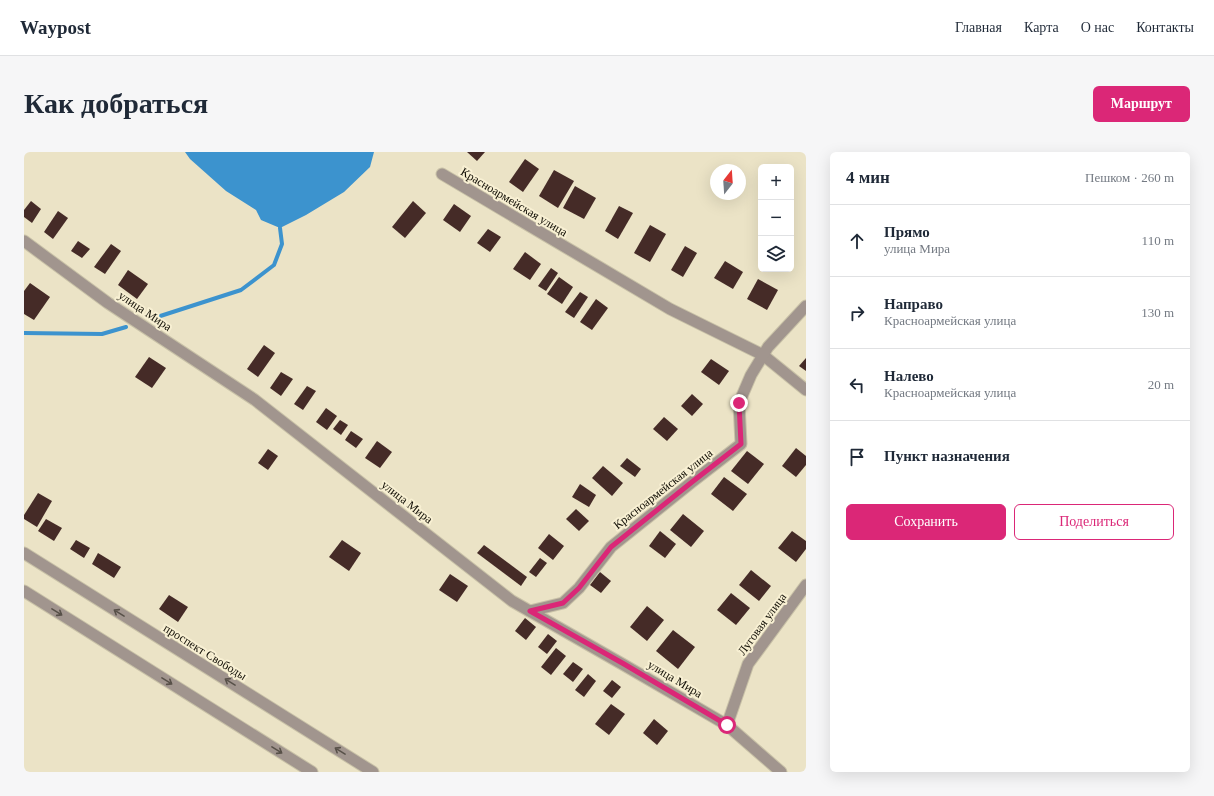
<!DOCTYPE html>
<html lang="ru">
<meta charset="utf-8">
<style>
body{margin:0;font-family:Georgia,serif;background:#f6f6f7;color:#1f2937}
.controls{position:absolute;right:12px;top:12px;display:grid;overflow:hidden;border-radius:6px;box-shadow:0 4px 16px #0002}
.controls button{width:36px;height:36px;display:grid;place-items:center;padding:0;border:0;border-bottom:1px solid #e0e1e3;background:#fff;color:#1f2937;font:20px sans-serif}
.compass{position:absolute;left:686px;top:12px;width:36px;height:36px;border-radius:50%;background:#fff;box-shadow:0 4px 16px #0002;rotate:17deg}
.stop{position:absolute;width:12px;height:12px;margin:-9px;border:3px solid #db2777;border-radius:50%;background:#fff}
.stop.end{background:#db2777;border-color:#fff;box-shadow:0 1px 4px #0008}
.list{margin:0;padding:0;list-style:none}
h2{display:flex;justify-content:space-between;align-items:center;height:52px;margin:0;padding:0 16px;font-size:17px}
h2 small{font-size:13px;font-weight:400;color:#747a83}
.list li{display:grid;grid-template-columns:26px 1fr auto;gap:12px;align-items:center;box-sizing:border-box;height:72px;padding:0 16px;border-top:1px solid #e0e1e3}
.list b{display:block;font-size:15px;white-space:nowrap}
.list p{margin:0;font-size:13px;white-space:nowrap;color:#747a83}
.list em{font-size:13px;font-style:normal;color:#747a83}
.actions{display:flex;gap:8px;padding:12px 16px}
.actions a{flex:1;padding:9px 0;border:1px solid #db2777;border-radius:6px;text-align:center;font-size:14px;color:#db2777}
.actions .main{background:#db2777;color:#fff}
.icon{flex:none;width:22px;height:22px;fill:none;stroke:currentColor;stroke-width:2;stroke-linecap:round;stroke-linejoin:round}
.map{position:relative;flex:none;width:782px;height:620px;overflow:hidden;border-radius:6px}
header{display:flex;align-items:center;gap:24px;box-sizing:border-box;height:56px;padding:0 20px;background:#fff;border-bottom:1px solid #e0e1e3}
header strong{font-size:19px}
nav{display:flex;gap:22px;margin-inline-start:auto;font-size:14px}
.intro{display:flex;align-items:center;justify-content:space-between;box-sizing:border-box;height:96px;padding:0 24px}
h1{margin:0;font-size:28px}
.button{padding:10px 18px;border-radius:6px;background:#db2777;color:#fff;font-size:14px;font-weight:700}
main{display:flex;gap:24px;padding:0 24px}
aside{flex:1;background:#fff;border-radius:6px;box-shadow:0 4px 16px #0002}
.map>svg:first-child{display:block}
.water{fill:#3c93ce}
.lines{fill:none;stroke-linecap:round;stroke-linejoin:round}
.stream{stroke:#3c93ce;stroke-width:4}
.building{fill:#452b27}
.minor-casing{stroke:#c8c1a7;stroke-width:13}
.minor{stroke:#a1958e;stroke-width:11}
.oneway{stroke:#585149}
.route{stroke:#db2777;stroke-width:5}
.labels{text-anchor:middle;dominant-baseline:central;stroke-width:4;stroke-linejoin:round;paint-order:stroke}
.street-label{font-size:12px;fill:#100d04;stroke:#f8f0d3}
</style>
<header>
<strong>Waypost</strong>
<nav><a>Главная</a><a>Карта</a><a>О нас</a><a>Контакты</a></nav>
</header>
<div class="intro"><h1>Как добраться</h1><a class="button">Маршрут</a></div>
<main>
<div class="map">
<svg width="782" height="620" viewBox="0 0 782 620">
<rect width="100%" height="100%" fill="#ebe3c6"/>
<path class="water" d="M161,0H350L346,15L320,40L282,63L256,76L237,68L232,58L202,39L166,7Z"/>
<g class="lines">
<g class="stream">
<path d="M127,167L217,138L250,113L258,92L256,76"/>
<path d="M0,181L78,182L102,175"/>
</g>
</g>
<g class="building">
<path d="M443,0H461L453,9Z"/>
<path d="M501,7L515,17L499,40L485,30Z"/>
<path d="M530,18L550,29L534,56L515,44Z"/>
<path d="M551,34L572,46L560,67L539,56Z"/>
<path d="M7,49L17,57L8,71L0,65V58Z"/>
<path d="M389,49L402,61L381,86L368,75Z"/>
<path d="M430,52L447,64L436,80L419,68Z"/>
<path d="M595,54L609,61L594,87L581,79Z"/>
<path d="M34,59L44,66L29,87L20,80Z"/>
<path d="M626,73L642,82L626,110L610,101Z"/>
<path d="M464,77L477,85L466,100L453,91Z"/>
<path d="M54,89L66,97L58,106L47,99Z"/>
<path d="M87,92L97,99L81,122L70,115Z"/>
<path d="M661,94L673,101L659,125L647,118Z"/>
<path d="M501,100L517,112L506,128L489,117Z"/>
<path d="M701,109L719,120L709,137L690,126Z"/>
<path d="M527,116L534,121L522,139L514,134Z"/>
<path d="M104,118L124,132L113,147L94,133Z"/>
<path d="M535,125L549,135L538,152L523,142Z"/>
<path d="M734,127L754,138L743,158L723,147Z"/>
<path d="M6,131L26,145L10,168L0,162V139Z"/>
<path d="M556,140L564,145L550,166L541,160Z"/>
<path d="M572,147L584,156L568,178L556,170Z"/>
<path d="M240,193L251,201L234,225L223,217Z"/>
<path d="M125,205L142,216L128,236L111,225Z"/>
<path d="M782,206V219L775,214Z"/>
<path d="M687,207L705,219L695,233L677,220Z"/>
<path d="M257,220L269,227L257,244L246,236Z"/>
<path d="M283,234L292,239L279,258L270,252Z"/>
<path d="M668,242L679,252L668,264L657,254Z"/>
<path d="M302,256L313,264L303,278L292,270Z"/>
<path d="M640,265L654,277L643,289L629,277Z"/>
<path d="M316,268L324,273L317,283L309,277Z"/>
<path d="M327,279L339,287L332,296L321,288Z"/>
<path d="M353,289L368,300L356,316L341,306Z"/>
<path d="M772,296L782,304V313L772,325L758,314Z"/>
<path d="M244,297L254,304L244,318L234,311Z"/>
<path d="M723,299L740,312L724,332L707,319Z"/>
<path d="M603,306L617,317L611,325L596,314Z"/>
<path d="M579,314L599,331L588,344L568,326Z"/>
<path d="M700,325L723,342L709,359L687,342Z"/>
<path d="M556,332L572,343L565,355L548,345Z"/>
<path d="M14,341L28,349L13,375L0,367V363Z"/>
<path d="M552,357L565,369L555,379L542,367Z"/>
<path d="M659,362L680,379L667,395L646,378Z"/>
<path d="M22,367L38,376L30,389L14,379Z"/>
<path d="M636,379L652,392L641,406L625,394Z"/>
<path d="M768,379L782,389V397L772,410L754,396Z"/>
<path d="M525,382L540,394L529,408L514,396Z"/>
<path d="M52,388L66,396L60,406L46,397Z"/>
<path d="M318,388L337,401L325,419L305,405Z"/>
<path d="M460,393L503,425L497,434L453,401Z"/>
<path d="M74,401L97,415L90,426L68,412Z"/>
<path d="M516,406L523,411L512,425L505,420Z"/>
<path d="M727,418L747,434L735,449L715,433Z"/>
<path d="M576,420L587,429L577,441L566,433Z"/>
<path d="M426,422L444,434L433,450L415,438Z"/>
<path d="M707,441L726,456L712,473L693,458Z"/>
<path d="M145,443L164,455L154,470L135,457Z"/>
<path d="M623,454L640,468L623,489L606,475Z"/>
<path d="M501,466L512,475L502,488L491,479Z"/>
<path d="M649,478L671,495L654,517L632,499Z"/>
<path d="M524,482L533,489L523,502L514,495Z"/>
<path d="M532,496L542,504L527,523L517,515Z"/>
<path d="M549,510L559,517L549,530L539,522Z"/>
<path d="M564,522L572,529L560,545L551,538Z"/>
<path d="M588,528L597,535L588,546L579,539Z"/>
<path d="M587,552L601,562L585,583L571,572Z"/>
<path d="M630,567L644,579L633,593L619,581Z"/>
</g>
<g class="lines">
<g class="minor-casing">
<g id="minor">
<path d="M418,22L646,157L739,203L782,238"/>
<path d="M0,89L84,151L231,248L488,449L600,513L703,573L757,620"/>
<path d="M0,401L349,620"/>
<path d="M0,439L288,620"/>
<path d="M506,459L539,451L555,436L587,395L668,330L717,292L715,251L727,223L744,195L782,154"/>
<path d="M703,573L724,512L782,433"/>
</g>
</g>
<use href="#minor" class="minor"/>
</g>
<defs><path id="oneway-shaft" d="M-6 0H5M1.5-3L5.5 0L1.5 3" fill="none" stroke-width="1.6" stroke-linecap="round" stroke-linejoin="round"/></defs>
<g class="oneway">
<use href="#oneway-shaft" transform="translate(33 460) rotate(32)"/>
<use href="#oneway-shaft" transform="translate(95 461) rotate(-148)"/>
<use href="#oneway-shaft" transform="translate(143 529) rotate(32)"/>
<use href="#oneway-shaft" transform="translate(206 530) rotate(-148)"/>
<use href="#oneway-shaft" transform="translate(253 598) rotate(32)"/>
<use href="#oneway-shaft" transform="translate(316 599) rotate(-148)"/>
</g>
<g class="lines">
<path class="route" d="M703,573L600,512L506,459L539,451L555,436L587,395L668,330L717,292L715,251"/>
</g>
<g class="labels">
<g class="street-label">
<text transform="translate(490 50) rotate(31)">Красноармейская улица</text>
<text transform="translate(121 159) rotate(34)">улица Мира</text>
<text transform="translate(639 337) rotate(-38)">Красноармейская улица</text>
<text transform="translate(383 350) rotate(38)">улица Мира</text>
<text transform="translate(738 472) rotate(-54)">Луговая улица</text>
<text transform="translate(181 500) rotate(32)">проспект Свободы</text>
<text transform="translate(651 527) rotate(31)">улица Мира</text>
</g>
</g>
</svg>
<div class="controls">
<button>+</button>
<button>−</button>
<button><svg class="icon" aria-label="layers" viewBox="0 0 24 24"><path d="M12 4l9 5-9 5-9-5zM3 14l9 5 9-5"/></svg></button>
</div>
<svg class="compass" viewBox="-18 -18 36 36"><path d="M0-13l5 13h-10z" fill="#e53935"/><path d="M0 13l5-13h-10z" fill="#747a83"/></svg>
<div class="stop" style="left:703px;top:573px"></div>
<div class="stop end" style="left:715px;top:251px"></div>
</div>
<aside>
<h2>4 мин<small>Пешком · 260 m</small></h2>
<ul class="list">
<li><svg class="icon" aria-label="ahead" viewBox="0 0 24 24"><path d="M12 20V5M6 11l6-6 6 6"/></svg><div><b>Прямо</b><p>улица Мира</p></div><em>110 m</em></li>
<li><svg class="icon" aria-label="right" viewBox="0 0 24 24"><path d="M7 20v-9h11M14 6l5 5-5 5"/></svg><div><b>Направо</b><p>Красноармейская улица</p></div><em>130 m</em></li>
<li><svg class="icon" aria-label="left" viewBox="0 0 24 24"><path d="M17 20v-9H6M10 6l-5 5 5 5"/></svg><div><b>Налево</b><p>Красноармейская улица</p></div><em>20 m</em></li>
<li><svg class="icon" aria-label="arrive" viewBox="0 0 24 24"><path d="M6 21V4h12l-3 4 3 4H6"/></svg><div><b>Пункт назначения</b></div></li>
</ul>
<div class="actions"><a class="main">Сохранить</a><a>Поделиться</a></div>
</aside>
</main>
